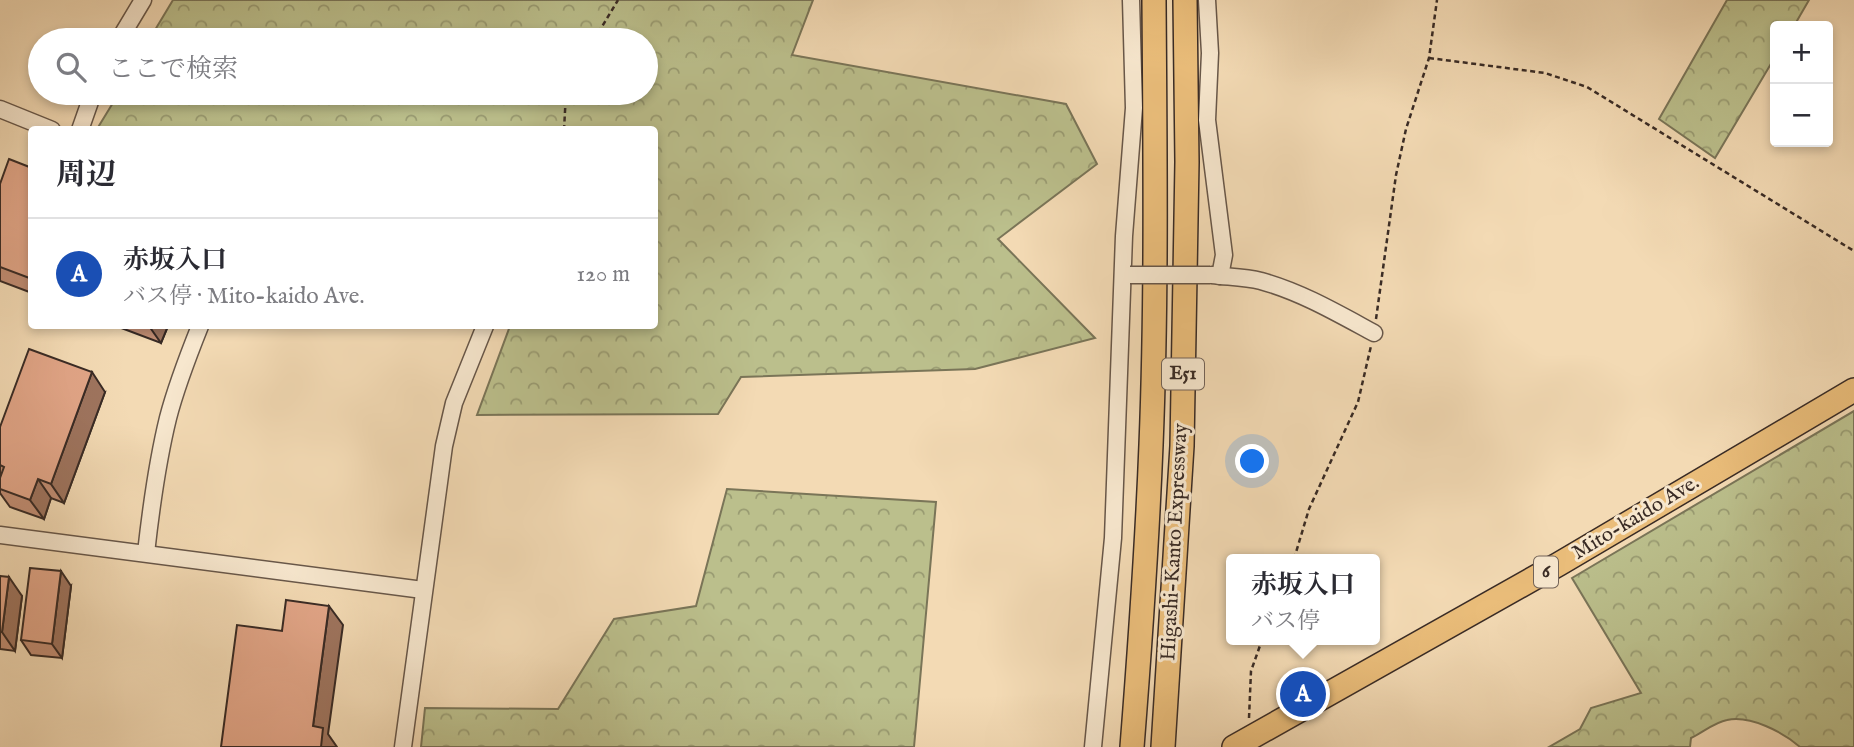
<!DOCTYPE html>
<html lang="ja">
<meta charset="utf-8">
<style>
body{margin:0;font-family:"IM FELL English","Noto Serif JP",serif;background:#f7f7f7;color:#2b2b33}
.controls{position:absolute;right:21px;top:21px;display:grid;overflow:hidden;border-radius:7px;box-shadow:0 4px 10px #0003}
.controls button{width:63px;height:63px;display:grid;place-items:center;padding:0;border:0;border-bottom:2px solid #e1e1e2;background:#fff;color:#2b2b33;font:35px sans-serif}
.you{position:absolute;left:1253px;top:462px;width:24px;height:24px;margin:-18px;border:5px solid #fff;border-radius:50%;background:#1a73e8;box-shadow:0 0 0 10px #1a73e833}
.badge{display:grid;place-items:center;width:46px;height:46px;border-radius:50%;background:#8f2418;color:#fff;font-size:23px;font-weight:700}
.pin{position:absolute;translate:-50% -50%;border:4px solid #fff;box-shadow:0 2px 7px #0006}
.popup{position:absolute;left:1226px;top:554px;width:154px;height:91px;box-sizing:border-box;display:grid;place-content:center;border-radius:7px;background:#fff;filter:drop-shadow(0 2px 5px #0005);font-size:23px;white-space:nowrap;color:#7c7c81}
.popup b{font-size:26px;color:#2b2b33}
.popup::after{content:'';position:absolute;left:50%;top:100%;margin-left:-14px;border:14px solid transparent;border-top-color:#fff}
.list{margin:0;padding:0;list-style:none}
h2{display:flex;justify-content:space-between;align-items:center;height:91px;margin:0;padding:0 28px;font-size:30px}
h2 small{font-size:23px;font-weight:400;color:#7c7c81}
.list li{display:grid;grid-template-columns:46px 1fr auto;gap:21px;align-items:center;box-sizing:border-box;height:112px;padding:0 28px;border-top:2px solid #e1e1e2}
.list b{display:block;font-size:26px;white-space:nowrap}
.list p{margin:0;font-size:23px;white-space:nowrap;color:#7c7c81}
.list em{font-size:23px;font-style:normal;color:#7c7c81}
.icon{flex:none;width:38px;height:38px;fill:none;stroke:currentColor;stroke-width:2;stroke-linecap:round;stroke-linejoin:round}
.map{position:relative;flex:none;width:1854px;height:747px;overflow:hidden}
.search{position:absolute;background:#fff;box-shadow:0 4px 10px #0003;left:28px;top:28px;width:630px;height:77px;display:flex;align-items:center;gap:18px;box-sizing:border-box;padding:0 24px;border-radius:38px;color:#7c7c81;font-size:26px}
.panel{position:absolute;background:#fff;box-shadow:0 4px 10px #0003;left:28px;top:126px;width:630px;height:203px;border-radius:7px}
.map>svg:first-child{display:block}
.forest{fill:url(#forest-crowns);stroke:#7a7558;stroke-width:2}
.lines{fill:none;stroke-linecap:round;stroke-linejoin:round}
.minor-casing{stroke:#685749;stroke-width:19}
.highway-casing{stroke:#392b25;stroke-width:26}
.path{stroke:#392b25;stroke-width:2.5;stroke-dasharray:5 3.5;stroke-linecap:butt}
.minor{stroke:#f7e7ce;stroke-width:16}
.highway{stroke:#eabd7a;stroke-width:23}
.minor-bridge-casing{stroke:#685749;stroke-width:19;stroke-linecap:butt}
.minor-bridge{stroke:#f7e7ce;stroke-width:16}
.wall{fill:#c28e74;stroke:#392b25;stroke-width:2}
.shaded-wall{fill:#9e745e;stroke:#392b25;stroke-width:2}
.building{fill:#e1a587;stroke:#392b25;stroke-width:2}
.labels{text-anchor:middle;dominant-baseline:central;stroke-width:6;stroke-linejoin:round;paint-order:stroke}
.shield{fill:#f7e7ce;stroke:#726358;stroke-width:2}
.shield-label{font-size:19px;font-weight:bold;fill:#392b25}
.street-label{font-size:21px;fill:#392b25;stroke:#f7e7ce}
</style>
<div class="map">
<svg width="1854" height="747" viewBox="0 0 1854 747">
<defs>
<pattern id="forest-crowns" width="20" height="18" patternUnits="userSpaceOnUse" patternTransform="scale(1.75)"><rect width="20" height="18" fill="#bbbf8c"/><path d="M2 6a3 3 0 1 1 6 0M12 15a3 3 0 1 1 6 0" fill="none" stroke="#999b72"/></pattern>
</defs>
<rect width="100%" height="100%" fill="#f3dab4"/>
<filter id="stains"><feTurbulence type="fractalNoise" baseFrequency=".00286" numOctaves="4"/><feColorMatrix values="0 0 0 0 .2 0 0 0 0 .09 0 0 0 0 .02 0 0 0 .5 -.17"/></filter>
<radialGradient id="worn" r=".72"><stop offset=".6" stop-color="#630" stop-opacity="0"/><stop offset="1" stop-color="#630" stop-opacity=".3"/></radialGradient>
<g class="forest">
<path d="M173,0H813L792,55L1066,104L1097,164L998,239L1095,338L975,369L741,377L718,414L477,415L510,326H654V130L97,129L119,93H646V40H149Z"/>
<path d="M1727,0H1809L1794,26H1775V57L1715,158L1659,119Z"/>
<path d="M1854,411V747H1800C1783,732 1750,715 1727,720C1715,722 1702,733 1691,738L1690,747H1549L1580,729L1591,708L1641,693L1572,578Z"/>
<path d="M727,489L936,502L914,747H421L425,708L558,709L614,619L696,606Z"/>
</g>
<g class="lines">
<g class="minor-casing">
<g id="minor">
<path d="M1207,0L1210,53L1207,120L1224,255L1220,276"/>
<path d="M119,40L143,0"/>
<path d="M0,109L52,130"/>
<path d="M80,130L93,93"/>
<path d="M1212,275C1228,277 1245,277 1261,281C1301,292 1337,313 1374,333"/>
<path d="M0,535L423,590"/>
<path d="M146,553C151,508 157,463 168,418C176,387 188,356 200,326"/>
<path d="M403,747L444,446L454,403L485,326"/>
<path d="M1093,747L1113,538L1124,236L1134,108L1131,0"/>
</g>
</g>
<g class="highway-casing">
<g id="highway">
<path d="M1132,747C1140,646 1147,546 1151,445C1157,297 1155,148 1154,0"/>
<path d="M1163,747L1182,446L1187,162L1185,0"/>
<path d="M1234,747L1559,564L1854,390"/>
</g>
</g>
<g class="path">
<path d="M594,40L618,0"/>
<path d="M1429,58L1545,73L1587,87L1854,251"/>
<path d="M564,130L566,93"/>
<path d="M1376,319L1396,175L1406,129L1429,58L1437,0"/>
<path d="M1294,559L1309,509L1358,402L1371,346"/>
<path d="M1249,718L1251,671L1262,640"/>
</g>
<use href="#minor" class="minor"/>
<use href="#highway" class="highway"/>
<g class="minor-bridge-casing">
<path id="minor-bridge" d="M1130,275H1210"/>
</g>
<use href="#minor-bridge" class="minor-bridge"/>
</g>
<g class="wall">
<path d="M32,168V293L0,281V184Z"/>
<path d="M116,326H168L161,343Z"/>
<path d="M105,392L64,503L51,498L44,519L10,507L0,493V427Z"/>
<path d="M0,576L22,596L15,651L0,649Z"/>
<path d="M71,586L62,658L31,655L21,640Z"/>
</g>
<g class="shaded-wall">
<path d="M149,326H168L161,343Z"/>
<path d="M92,372L105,392L64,503L51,484Z"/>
<path d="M38,479L51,498L44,519L30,500Z"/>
<path d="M61,571L71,586L62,658L52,644Z"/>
<path d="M9,577L22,596L15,651L2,632Z"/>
<path d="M329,606L343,625L328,734L337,747H321L313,726Z"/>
</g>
<g class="building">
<path d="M9,159L32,168V279L0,267V184Z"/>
<path d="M29,349L92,372L51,484L38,479L30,500L0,489V478L4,467L0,465V427Z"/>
<path d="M30,568L61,571L52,644L21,640Z"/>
<path d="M0,576L9,577L2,632H0Z"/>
<path d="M286,600L329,606L313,726L323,728L321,747H221L237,625L282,631Z"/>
</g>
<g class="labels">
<g class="shield">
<rect x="1162" y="358.5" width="42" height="31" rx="5"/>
<rect x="1534" y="556.5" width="24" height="31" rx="5"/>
</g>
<g class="shield-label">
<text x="1183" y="374">E51</text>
<text x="1546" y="572">6</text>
</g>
<g class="street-label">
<text transform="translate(1636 518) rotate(-31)">Mito-kaido Ave.</text>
<text transform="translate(1175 542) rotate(-87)">Higashi-Kanto Expressway</text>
</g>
</g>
<rect width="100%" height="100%" filter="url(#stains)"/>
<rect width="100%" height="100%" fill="url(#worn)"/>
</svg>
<div class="controls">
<button>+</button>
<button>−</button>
</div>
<div class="you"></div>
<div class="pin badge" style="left:1303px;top:694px;background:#1a4fb4">A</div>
<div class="popup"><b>赤坂入口</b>バス停</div>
<div class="search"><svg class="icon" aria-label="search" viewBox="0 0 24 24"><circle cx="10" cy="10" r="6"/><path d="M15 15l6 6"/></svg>ここで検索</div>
<section class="panel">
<h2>周辺<small></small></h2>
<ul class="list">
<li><span class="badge" style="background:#1a4fb4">A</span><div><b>赤坂入口</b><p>バス停 · Mito-kaido Ave.</p></div><em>120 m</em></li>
</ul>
</section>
</div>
